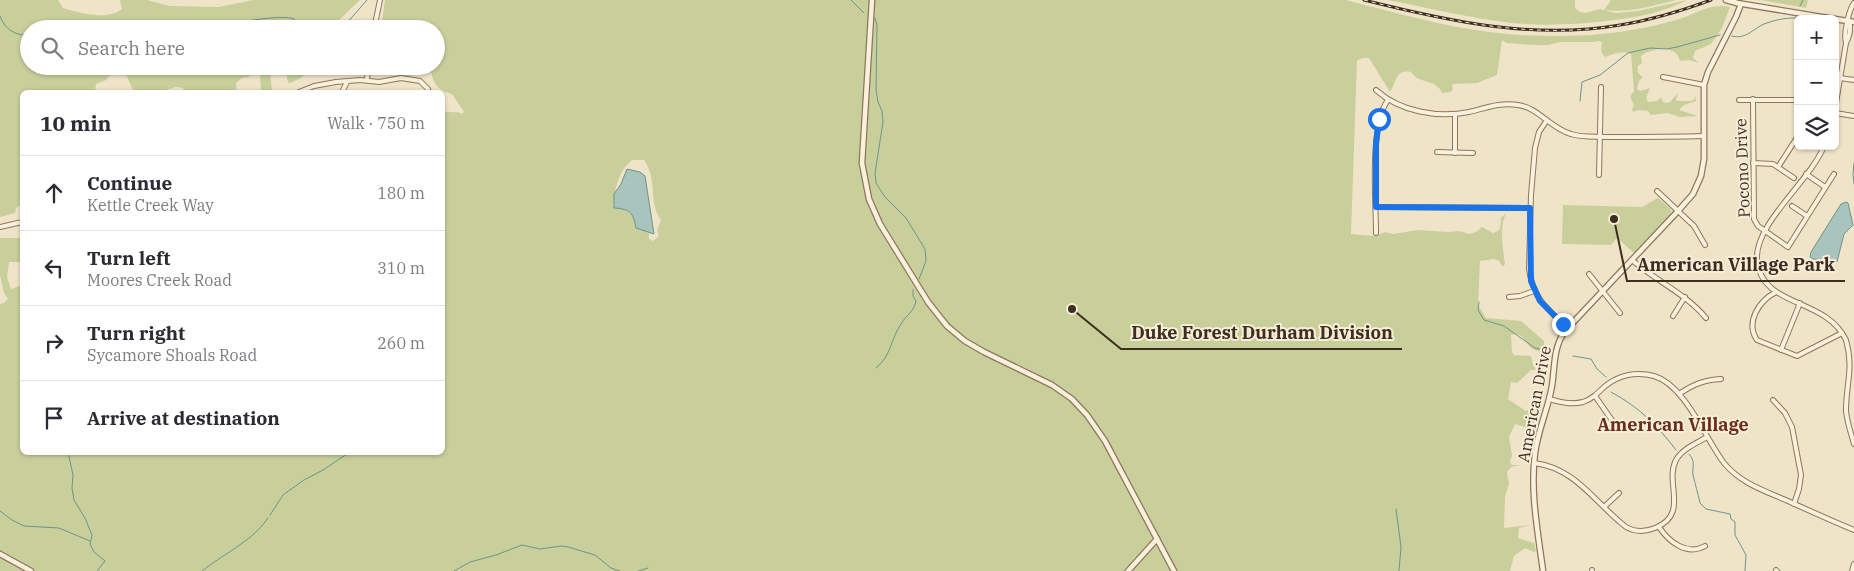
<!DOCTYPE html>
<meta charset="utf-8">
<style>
body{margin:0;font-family:"IBM Plex Serif",serif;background:#f2f2f3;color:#2b2b33}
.controls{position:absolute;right:15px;top:15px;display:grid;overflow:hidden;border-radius:8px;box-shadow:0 1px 4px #0004}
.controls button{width:45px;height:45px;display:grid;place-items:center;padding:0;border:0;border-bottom:1px solid #e1e1e2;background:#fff;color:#2b2b33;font:25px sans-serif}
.stop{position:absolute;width:15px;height:15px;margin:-11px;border:4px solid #1a73e8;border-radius:50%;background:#fff}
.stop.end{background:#1a73e8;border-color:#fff;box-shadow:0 1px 5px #0008}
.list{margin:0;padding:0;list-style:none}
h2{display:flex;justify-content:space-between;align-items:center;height:65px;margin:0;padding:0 20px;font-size:21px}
h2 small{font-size:16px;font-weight:400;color:#7c7c81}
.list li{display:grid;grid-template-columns:32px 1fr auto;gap:15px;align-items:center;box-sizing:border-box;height:75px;padding:0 20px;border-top:1px solid #e1e1e2}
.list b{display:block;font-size:19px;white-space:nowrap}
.list p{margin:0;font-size:16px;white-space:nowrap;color:#7c7c81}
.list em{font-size:16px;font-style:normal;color:#7c7c81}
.icon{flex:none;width:28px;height:28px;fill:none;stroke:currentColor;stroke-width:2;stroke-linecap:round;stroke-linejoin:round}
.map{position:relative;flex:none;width:1854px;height:571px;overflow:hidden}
.search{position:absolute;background:#fff;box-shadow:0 1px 4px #0004;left:20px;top:20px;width:425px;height:55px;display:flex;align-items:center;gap:12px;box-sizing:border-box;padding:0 18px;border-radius:28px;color:#7c7c81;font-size:19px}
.panel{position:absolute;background:#fff;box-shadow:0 1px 4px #0004;left:20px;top:90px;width:425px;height:365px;border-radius:8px}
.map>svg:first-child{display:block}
.green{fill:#c9cf9b;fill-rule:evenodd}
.water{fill:#a9c4bc;stroke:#6f938a}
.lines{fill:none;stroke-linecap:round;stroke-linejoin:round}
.stream{stroke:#6f938a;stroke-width:1}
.minor-casing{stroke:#8d765c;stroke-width:6}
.tertiary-casing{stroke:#8d765c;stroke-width:7}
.minor{stroke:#faf1dc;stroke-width:4}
.tertiary{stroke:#faf1dc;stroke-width:4.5}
.rail-casing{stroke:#3d2e20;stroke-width:3}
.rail{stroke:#f7eed8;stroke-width:1;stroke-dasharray:4;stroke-linecap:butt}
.route{stroke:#1a73e8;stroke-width:6}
.labels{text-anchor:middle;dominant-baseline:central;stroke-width:4;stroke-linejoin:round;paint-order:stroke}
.street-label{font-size:16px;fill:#3d2e20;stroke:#f7eed8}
.neighbourhood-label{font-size:18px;font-weight:bold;fill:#6b2e1e;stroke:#f7eed8}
.leader{fill:none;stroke:#3d2e20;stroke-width:2}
.callout-dot{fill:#3d2e20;stroke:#f7eed8;stroke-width:2}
.callout-label{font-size:18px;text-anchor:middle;font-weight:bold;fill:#3d2e20;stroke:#f7eed8;stroke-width:4;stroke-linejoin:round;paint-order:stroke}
</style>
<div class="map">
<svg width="1854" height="571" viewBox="0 0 1854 571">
<rect width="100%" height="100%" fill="#f0e4c8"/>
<g class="green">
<path d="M0,0H58L63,8C80,13 107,21 122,9L120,0H147L170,6L219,7L253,0H360L338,21L349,25L347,29H29V66H271L270,72L272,92H261L260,74L253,69L249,77L242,78L236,83L237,92H184L183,88L176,87L159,92H134L126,75L115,70L106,80L96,84L95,92H22V204L16,208L15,213L0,217Z"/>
<path d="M385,0H1346C1388,11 1432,23 1475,30C1513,36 1552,37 1590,35C1618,33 1649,28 1676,20C1694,15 1711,2 1730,7L1722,28L1711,44L1695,51L1693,58L1699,63L1689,60L1680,61C1678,51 1670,50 1661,48C1654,51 1647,51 1641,56L1642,63L1638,66C1637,72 1638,74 1643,77L1639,81L1637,89L1640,91L1650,88L1646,98L1648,102L1657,101L1661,97L1663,102L1666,103L1670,102L1678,93L1676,99L1677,101H1690L1695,99L1696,95V101L1684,105L1679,110L1698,116L1680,117L1667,113L1651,115L1648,111L1639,110L1633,112L1632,109L1634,105L1630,97L1634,91L1631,54C1622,50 1614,54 1605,57C1600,53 1601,48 1602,42L1598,41L1594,42H1560L1548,45H1532L1507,43L1502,40L1497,75L1477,83L1454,84L1452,85L1453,89L1451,92L1442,93C1437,79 1418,84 1411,72C1395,69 1397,82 1390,92L1369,58H1362L1357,61L1351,234L1375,236L1385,232L1393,234L1418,230L1448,232L1459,231L1469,234L1476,232L1482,227L1493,233C1502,231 1500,226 1501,218L1506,213C1499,227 1503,249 1505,264L1503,267L1499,261L1494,259L1480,261L1478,305L1486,318L1521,321L1544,341V352C1539,351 1535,351 1531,348C1524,341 1523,332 1511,335L1512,352L1514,355L1531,356L1533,365L1536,370H1531L1517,383L1511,382L1508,399L1526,411L1535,407L1538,410L1535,419L1539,421L1536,430L1515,424L1509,437L1512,455L1510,462L1512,465H1521L1511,467L1507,472L1509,484L1505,497L1504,528L1531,525L1519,528L1518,538L1534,543L1536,551L1534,552L1525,548L1514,556L1510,571H0V304L4,303L8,299L4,293L0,275V238H22V262H9L7,277L11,289L22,285V452H442L443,111C449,113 459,111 462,114L464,112L452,94C434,89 434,82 429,66H436V29H432V24H430L427,29H381ZM632,160H644C658,180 648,203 661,220L657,230L659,236L653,241L649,239V233L645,231L628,210L614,208C614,190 618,172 632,160Z"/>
<path d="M1388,0H1575V8L1580,12L1585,13L1600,9L1615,13L1638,11L1687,0C1664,12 1640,17 1614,20C1576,25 1534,27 1497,21C1460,16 1424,7 1388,0Z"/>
<path d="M1611,0H1676C1652,6 1629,13 1604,10Z"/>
<path d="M1761,0H1808L1806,8Z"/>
<path d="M284,66H315L301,78L290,83L288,82Z"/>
<path d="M383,66H412L411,76L396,75Z"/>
<path d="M1658,198L1671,209V213L1634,253L1617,238L1611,245L1562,244L1563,205L1642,207Z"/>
</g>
<g class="water">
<path d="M627,169L640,172L645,176L654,234L636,228C633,213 631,209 614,208V194L621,184Z"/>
<path d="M1846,202L1848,203L1853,225L1844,234L1837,262L1813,259L1810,257L1811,252L1841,204Z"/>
</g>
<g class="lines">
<g class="stream">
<path d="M851,0L864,13"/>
<path d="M1800,6L1803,0"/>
<path d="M0,16C6,31 14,34 29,36"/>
<path d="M875,18L877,25L876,90L878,102L882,111L883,122L875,173L876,183L885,197L906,218L925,249L926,261L919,279"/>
<path d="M220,29C230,22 284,14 294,19L302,29"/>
<path d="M337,29L346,24L367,0"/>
<path d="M1732,36C1745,40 1753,29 1764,24C1775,20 1784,18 1795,18L1796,16"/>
<path d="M1580,101L1582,82L1600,75L1628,53L1650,48L1667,49L1677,47L1720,35"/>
<path d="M1854,163L1853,174L1854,184"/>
<path d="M1479,302L1478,310L1484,320L1504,326L1535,348L1548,351"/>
<path d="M1573,356L1591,359L1597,369L1606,377"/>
<path d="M876,368C892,355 890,340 901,324C906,315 914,312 916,301L913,296V290"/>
<path d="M1611,392C1639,407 1657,425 1676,450"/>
<path d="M68,452L73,475L72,488L74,500L85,518L92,535L90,544L94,552L105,561L97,571"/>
<path d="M1689,454C1696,462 1692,466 1693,475C1695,484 1698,493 1700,503L1706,509L1730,514L1731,519L1735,522V535L1746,555L1745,571"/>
<path d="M1396,509L1401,547L1399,571"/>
<path d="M0,511L12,520L24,526L59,528L90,541"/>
<path d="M270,515L283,495L304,480L323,470L350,452"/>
<path d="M202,571C223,554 253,541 268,518"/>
<path d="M454,571L470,562L496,555L522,545L540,549L561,546L568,547L595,555L611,568L620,571"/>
<path d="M638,571L648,568"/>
</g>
<g class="minor-casing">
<g id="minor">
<path d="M374,29L380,0"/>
<path d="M1846,43C1843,34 1849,10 1854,3"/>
<path d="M1663,77L1704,85"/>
<path d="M1840,78L1854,80"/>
<path d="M367,80L368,66"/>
<path d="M1376,90C1400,112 1438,118 1469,112C1486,108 1500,102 1518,105C1539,108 1550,128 1571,134C1583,138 1596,136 1609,137C1641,137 1672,137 1704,136"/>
<path d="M299,92L314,86L336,82L360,80L379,82L401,78L420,81L428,89"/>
<path d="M342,92L347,82"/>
<path d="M1753,99L1754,219L1758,226L1788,247L1834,174"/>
<path d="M1739,100H1798"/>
<path d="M1835,109L1846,43C1850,36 1851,28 1849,21"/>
<path d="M1835,113L1854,116"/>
<path d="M1455,114V153"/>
<path d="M1547,120L1539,132L1535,148L1531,195L1529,269C1533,299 1548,309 1568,329"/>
<path d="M1814,146L1816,147"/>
<path d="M1824,146C1811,180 1754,224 1757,260C1762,309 1825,296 1846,340C1854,369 1846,383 1846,411C1847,422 1851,433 1854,444"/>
<path d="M1437,152L1473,153"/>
<path d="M1753,163L1773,164L1794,178"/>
<path d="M1778,167L1798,136"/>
<path d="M1806,174L1825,187"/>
<path d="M1599,175L1601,87"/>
<path d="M1657,191L1694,226L1705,245"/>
<path d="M1792,206L1807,216"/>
<path d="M1376,207L1530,208"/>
<path d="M0,227L22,222"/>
<path d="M1376,233C1376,201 1369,125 1388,100"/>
<path d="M1632,260C1656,281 1685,293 1706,318"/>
<path d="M1589,274L1620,313"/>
<path d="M1776,292C1759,301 1745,322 1757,340L1797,356L1842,333"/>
<path d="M1509,297L1520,296L1534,291"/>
<path d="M1673,316L1685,297"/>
<path d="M1781,350L1800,303"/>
<path d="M1679,394C1694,384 1704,380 1721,379"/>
<path d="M1595,396L1616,426"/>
<path d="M1549,399C1560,402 1571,405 1583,402C1592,399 1597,394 1604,387C1618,375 1636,371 1654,376C1685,385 1705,438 1724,463C1740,483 1765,491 1788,501C1810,511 1832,521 1854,530"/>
<path d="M1773,400L1785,413L1792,427L1801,475L1799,489L1794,504"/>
<path d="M1534,463C1576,468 1595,503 1626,527C1635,532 1645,532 1655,528C1690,514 1664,483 1676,460C1682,449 1697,443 1707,437"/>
<path d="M1604,507L1619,493"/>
<path d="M1659,527C1669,542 1687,556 1705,546"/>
<path d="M1592,570V571"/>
<path d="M1776,570L1777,571"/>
<path d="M1852,571L1854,564"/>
</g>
</g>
<g class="tertiary-casing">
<g id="tertiary">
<path d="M872,0L862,163L869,199L880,224L928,302L947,326L965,341L984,352L1052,385L1072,399L1087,415L1105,441L1174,571"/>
<path d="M1726,0L1737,3L1730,0"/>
<path d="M1737,3L1834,19"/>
<path d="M1835,19L1854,22"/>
<path d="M0,554L31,571"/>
<path d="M1128,571L1157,539"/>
<path d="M1543,571C1538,533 1530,492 1535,453C1538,430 1548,409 1552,386C1555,366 1553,348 1565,331L1678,211L1693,194L1701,176L1704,159V85L1708,72L1736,17L1741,4"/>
</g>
</g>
<use href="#minor" class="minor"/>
<use href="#tertiary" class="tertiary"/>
<g class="rail-casing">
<path id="rail" d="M1364,0C1448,21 1533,40 1620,25C1651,20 1681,11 1711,0"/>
</g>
<use href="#rail" class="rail"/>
</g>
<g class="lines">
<path class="route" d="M1379,119L1376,144V207L1530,208L1531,281L1540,301L1563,324"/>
</g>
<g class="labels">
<g class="street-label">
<text transform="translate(1742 168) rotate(-92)">Pocono Drive</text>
<text transform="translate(1534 404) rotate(-79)">American Drive</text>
</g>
<g class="neighbourhood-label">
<text x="1673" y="424">American Village</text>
</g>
</g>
<path class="leader" d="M1614 219L1627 281H1845M1072 309L1121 349H1402"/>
<g class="callout-dot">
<circle cx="1614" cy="219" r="5"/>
<circle cx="1072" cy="309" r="5"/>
</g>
<g class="callout-label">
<text x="1736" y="271">American Village Park</text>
<text x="1262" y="339">Duke Forest Durham Division</text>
</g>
</svg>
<div class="controls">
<button>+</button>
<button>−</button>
<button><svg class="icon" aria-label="layers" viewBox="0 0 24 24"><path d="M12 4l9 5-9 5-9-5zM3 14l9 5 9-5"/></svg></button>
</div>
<div class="stop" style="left:1379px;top:119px"></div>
<div class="stop end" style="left:1563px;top:324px"></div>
<div class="search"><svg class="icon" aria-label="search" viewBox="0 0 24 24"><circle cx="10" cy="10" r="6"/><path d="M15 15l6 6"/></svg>Search here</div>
<section class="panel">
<h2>10 min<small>Walk · 750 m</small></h2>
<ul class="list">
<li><svg class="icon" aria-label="ahead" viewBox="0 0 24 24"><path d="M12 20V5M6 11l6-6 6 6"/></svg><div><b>Continue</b><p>Kettle Creek Way</p></div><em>180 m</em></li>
<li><svg class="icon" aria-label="left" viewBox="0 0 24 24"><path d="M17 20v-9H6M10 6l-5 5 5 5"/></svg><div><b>Turn left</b><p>Moores Creek Road</p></div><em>310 m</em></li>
<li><svg class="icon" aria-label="right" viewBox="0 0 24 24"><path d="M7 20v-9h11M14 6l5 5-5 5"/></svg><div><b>Turn right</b><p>Sycamore Shoals Road</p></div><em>260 m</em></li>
<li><svg class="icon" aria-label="arrive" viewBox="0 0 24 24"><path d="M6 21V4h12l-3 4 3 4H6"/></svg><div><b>Arrive at destination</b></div></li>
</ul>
</section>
</div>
